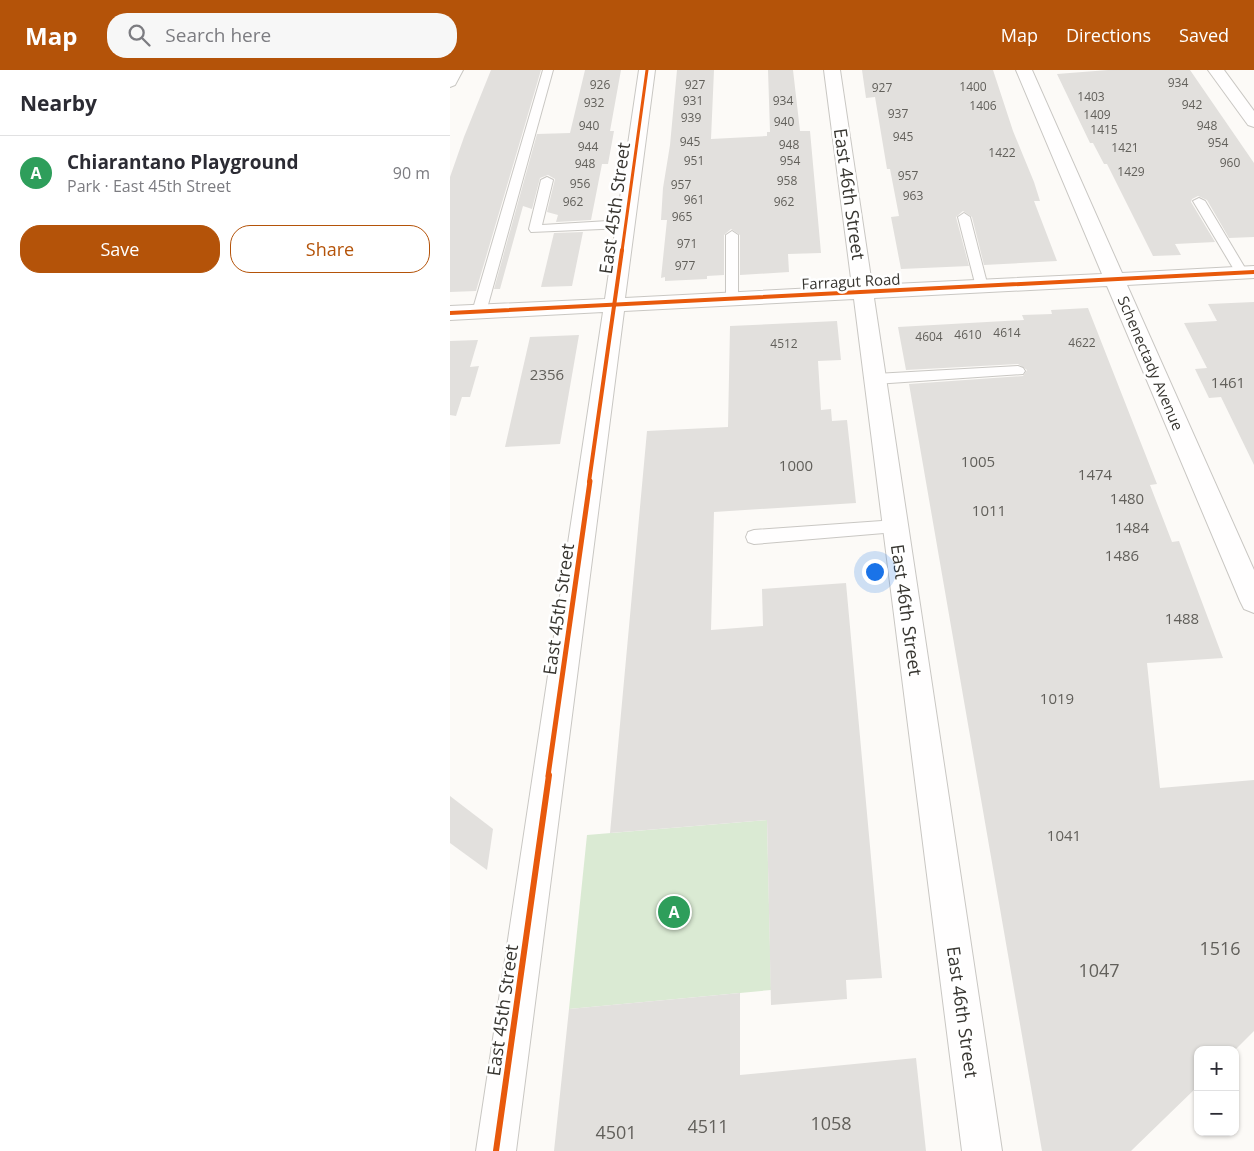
<!DOCTYPE html>
<meta charset="utf-8">
<style>
body{margin:0;font-family:"Open Sans",sans-serif;background:#f7f7f7;color:#2b2b33}
.controls{position:absolute;right:15px;bottom:15px;display:grid;overflow:hidden;border-radius:10px;box-shadow:0 1px 4px #0004}
.controls button{width:45px;height:45px;display:grid;place-items:center;padding:0;border:0;border-bottom:1px solid #e1e1e2;background:#fff;color:#2b2b33;font:25px sans-serif}
.you{position:absolute;left:424px;top:501px;width:18px;height:18px;margin:-12px;border:4px solid #fff;border-radius:50%;background:#1a73e8;box-shadow:0 0 0 8px #1a73e833}
.badge{display:grid;place-items:center;width:32px;height:32px;border-radius:50%;background:#b45309;color:#fff;font-size:16px;font-weight:700}
.pin{position:absolute;translate:-50% -50%;border:2px solid #fff;box-shadow:0 1px 5px #0006}
.list{margin:0;padding:0;list-style:none}
h2{display:flex;justify-content:space-between;align-items:center;height:65px;margin:0;padding:0 20px;font-size:21px}
h2 small{font-size:16px;font-weight:400;color:#7c7c81}
.list li{display:grid;grid-template-columns:32px 1fr auto;gap:15px;align-items:center;box-sizing:border-box;height:75px;padding:0 20px;border-top:1px solid #e1e1e2}
.list b{display:block;font-size:19px;white-space:nowrap}
.list p{margin:0;font-size:16px;white-space:nowrap;color:#7c7c81}
.list em{font-size:16px;font-style:normal;color:#7c7c81}
.actions{display:flex;gap:10px;padding:15px 20px}
.actions a{flex:1;padding:11px 0;border:1px solid #b45309;border-radius:20px;text-align:center;font-size:18px;color:#b45309}
.actions .main{background:#b45309;color:#fff}
.icon{flex:none;width:28px;height:28px;fill:none;stroke:currentColor;stroke-width:2;stroke-linecap:round;stroke-linejoin:round}
.map{position:relative;flex:none;width:804px;height:1081px;overflow:hidden}
header{display:flex;align-items:center;gap:30px;box-sizing:border-box;height:70px;padding:0 25px;background:#b45309;color:#fff}
header strong{font-size:24px}
nav{display:flex;gap:28px;margin-inline-start:auto;font-size:18px}
.search{width:350px;height:45px;background:#f7f7f7;display:flex;align-items:center;gap:12px;box-sizing:border-box;padding:0 18px;border-radius:20px;color:#7c7c81;font-size:19px}
main{display:flex}
aside{flex:1;background:#fff}
.map>svg:first-child{display:block}
.green{fill:#daead3}
.building{fill:#e2e0dd}
.lines{fill:none;stroke-linecap:round;stroke-linejoin:round}
.service-casing{stroke:#c9c7c3;stroke-width:2}
.minor-casing{stroke:#c9c7c3;stroke-width:2}
.service{fill:#fffefe;fill-rule:evenodd}
.minor{fill:#fffefe;fill-rule:evenodd}
.cycleway-far3-casing{stroke:#fff;stroke-width:5}
.cycleway-far2-casing{stroke:#fff;stroke-width:6}
.cycleway-far1-casing{stroke:#fff;stroke-width:8}
.cycleway-casing{stroke:#fff;stroke-width:9}
.cycleway-far3{stroke:#e8590c;stroke-width:3}
.cycleway-far2{stroke:#e8590c;stroke-width:4}
.cycleway-far1{stroke:#e8590c;stroke-width:5}
.cycleway{stroke:#e8590c;stroke-width:6}
.labels{text-anchor:middle;dominant-baseline:central;stroke-width:5;stroke-linejoin:round;paint-order:stroke}
.far-number-label{font-size:12px;fill:#62605b}
.far-street-label{font-size:15px;fill:#373530;stroke:#fff}
.number-label{font-size:15px;fill:#62605b}
.street-label{font-size:18px;fill:#373530;stroke:#fff}
.near-number-label{font-size:18px;fill:#62605b}
</style>
<header>
<strong>Map</strong>
<div class="search"><svg class="icon" aria-label="search" viewBox="0 0 24 24"><circle cx="10" cy="10" r="6"/><path d="M15 15l6 6"/></svg>Search here</div>
<nav><a>Map</a><a>Directions</a><a>Saved</a></nav>
</header>
<main>
<aside>
<h2>Nearby<small></small></h2>
<ul class="list">
<li><span class="badge" style="background:#2e9e5b">A</span><div><b>Chiarantano Playground</b><p>Park · East 45th Street</p></div><em>90 m</em></li>
</ul>
<div class="actions"><a class="main">Save</a><a>Share</a></div>
</aside>
<div class="map">
<svg width="804" height="1081" viewBox="0 0 804 1081">
<rect width="100%" height="100%" fill="#fcfaf7"/>
<path class="green" d="M317,750L321,920L119,939L137,765Z"/>
<g class="building">
<path d="M41,0H91L26,221L0,222V107L14,67Z"/>
<path d="M135,0H171L160,61H164L158,94H152L141,150L106,152L108,145L97,142L105,109L98,105L90,108L82,139L73,136L50,219H44L87,64L120,63Z"/>
<path d="M227,0H264L261,69L317,66V62H320L318,0H343L350,61H360L371,183L338,184L339,202L290,205V165L281,159L274,165V205L257,206V209L215,211V207L211,208L217,150H211L213,118L220,75Z"/>
<path d="M412,0H543L563,61L584,112L590,131H584L607,191L534,195L522,147L513,141L506,147L519,196L451,199L441,147L449,146L440,99H437L425,27L416,28Z"/>
<path d="M658,0H740L804,93V167L779,168L757,130L748,126L742,129L741,132L765,172L725,174L731,185L703,186L657,94H654L643,73H640L607,4Z"/>
<path d="M133,162L122,216L91,217L104,163Z"/>
<path d="M804,232V395L771,327L759,328L745,299L757,298L734,253L767,251L758,234Z"/>
<path d="M638,238L707,414L700,415L722,472L729,471L773,588L697,593L710,718L804,710V961L785,980H748V1016L681,1081H592L459,314L573,306L577,300L568,294L456,300L448,257L574,250L572,245L602,244L601,240Z"/>
<path d="M387,251L391,290L368,291L371,340L381,339L382,351L397,350L406,433L264,442L261,560L313,556L312,519L396,513L432,908L396,910L397,929L321,935L317,750L160,763L197,361L278,357L280,256Z"/>
<path d="M129,265L110,374L55,377L80,267Z"/>
<path d="M28,270L20,297L29,296L20,327H12L6,346L0,345V271Z"/>
<path d="M0,726L43,759L37,800L0,773Z"/>
<path d="M290,923V1005L466,988L476,1081H104L119,939Z"/>
</g>
<g class="lines">
<g class="service-casing">
<g id="service">
<path d="M93,0H103L36,242L34,245H24L22,242Z"/>
<path d="M97,107L103,110L92,155L175,150L181,154L175,158L81,162L79,159L91,110Z"/>
<path d="M749,128L755,131L798,203L796,206H788L786,203L743,131Z"/>
<path d="M514,143L520,147L538,217L537,220L532,221L526,217L508,147Z"/>
<path d="M282,161L288,165V229L282,233L276,229V165Z"/>
<path d="M568,296L573,298L575,301L573,304L425,314L420,312L418,309L420,306L425,304Z"/>
<path d="M446,450L452,451L454,456L452,461L446,462L304,474L298,472L296,467L298,462L304,460Z"/>
</g>
</g>
<g class="minor-casing">
<g id="minor">
<path d="M0,0H13L5,15L0,17Z"/>
<path d="M189,0H205L175,228L402,216L374,0H390L422,215L652,204L566,0H582L672,203L804,196V208L677,215L804,500V543L794,539L790,531L657,216L424,228L552,1081H512L404,229L174,241L66,1081H26L153,242L0,250V236L155,229Z"/>
<path d="M758,0H774L804,41V57L798,55Z"/>
</g>
</g>
<use href="#service" class="service"/>
<use href="#minor" class="minor"/>
<g class="cycleway-far3-casing">
<path id="cycleway-far3" d="M172,181L197,0"/>
</g>
<g class="cycleway-far2-casing">
<g id="cycleway-far2">
<path d="M0,243L804,202"/>
<path d="M139,412L172,180"/>
</g>
</g>
<g class="cycleway-far1-casing">
<path id="cycleway-far1" d="M98,706L140,411"/>
</g>
<g class="cycleway-casing">
<path id="cycleway" d="M46,1081L99,705"/>
</g>
<use href="#cycleway-far3" class="cycleway-far3"/>
<use href="#cycleway-far2" class="cycleway-far2"/>
<use href="#cycleway-far1" class="cycleway-far1"/>
<use href="#cycleway" class="cycleway"/>
</g>
<g class="labels">
<g class="far-number-label">
<text x="728" y="12">934</text>
<text x="150" y="14">926</text>
<text x="245" y="14">927</text>
<text x="523" y="16">1400</text>
<text x="432" y="17">927</text>
<text x="641" y="26">1403</text>
<text x="243" y="30">931</text>
<text x="333" y="30">934</text>
<text x="144" y="32">932</text>
<text x="742" y="34">942</text>
<text x="533" y="35">1406</text>
<text x="448" y="43">937</text>
<text x="647" y="44">1409</text>
<text x="241" y="47">939</text>
<text x="334" y="51">940</text>
<text x="139" y="55">940</text>
<text x="757" y="55">948</text>
<text x="654" y="59">1415</text>
<text x="453" y="66">945</text>
<text x="240" y="71">945</text>
<text x="768" y="72">954</text>
<text x="339" y="74">948</text>
<text x="138" y="76">944</text>
<text x="675" y="77">1421</text>
<text x="552" y="82">1422</text>
<text x="244" y="90">951</text>
<text x="340" y="90">954</text>
<text x="780" y="92">960</text>
<text x="135" y="93">948</text>
<text x="681" y="101">1429</text>
<text x="458" y="105">957</text>
<text x="337" y="110">958</text>
<text x="130" y="113">956</text>
<text x="231" y="114">957</text>
<text x="463" y="125">963</text>
<text x="244" y="129">961</text>
<text x="123" y="131">962</text>
<text x="334" y="131">962</text>
<text x="232" y="146">965</text>
<text x="237" y="173">971</text>
<text x="235" y="195">977</text>
<text x="557" y="262">4614</text>
<text x="518" y="264">4610</text>
<text x="479" y="266">4604</text>
<text x="632" y="272">4622</text>
<text x="334" y="273">4512</text>
</g>
<g class="far-street-label">
<text transform="translate(401 211) rotate(-3)">Farragut Road</text>
<text transform="translate(701 293) rotate(67)">Schenectady Avenue</text>
</g>
<g class="number-label">
<text x="97" y="304">2356</text>
<text x="778" y="312">1461</text>
<text x="528" y="391">1005</text>
<text x="346" y="395">1000</text>
<text x="645" y="404">1474</text>
<text x="677" y="428">1480</text>
<text x="539" y="440">1011</text>
<text x="682" y="457">1484</text>
<text x="672" y="485">1486</text>
<text x="732" y="548">1488</text>
<text x="607" y="628">1019</text>
<text x="614" y="765">1041</text>
</g>
<g class="street-label">
<text transform="translate(400 124) rotate(82)">East 46th Street</text>
<text transform="translate(164 138) rotate(-82)">East 45th Street</text>
<text transform="translate(108 539) rotate(-82)">East 45th Street</text>
<text transform="translate(457 540) rotate(82)">East 46th Street</text>
<text transform="translate(52 940) rotate(-82)">East 45th Street</text>
<text transform="translate(513 942) rotate(82)">East 46th Street</text>
</g>
<g class="near-number-label">
<text x="770" y="878">1516</text>
<text x="649" y="900">1047</text>
<text x="381" y="1053">1058</text>
<text x="258" y="1056">4511</text>
<text x="166" y="1062">4501</text>
</g>
</g>
</svg>
<div class="controls">
<button>+</button>
<button>−</button>
</div>
<div class="you"></div>
<div class="pin badge" style="left:224px;top:842px;background:#2e9e5b">A</div>
</div>
</main>
